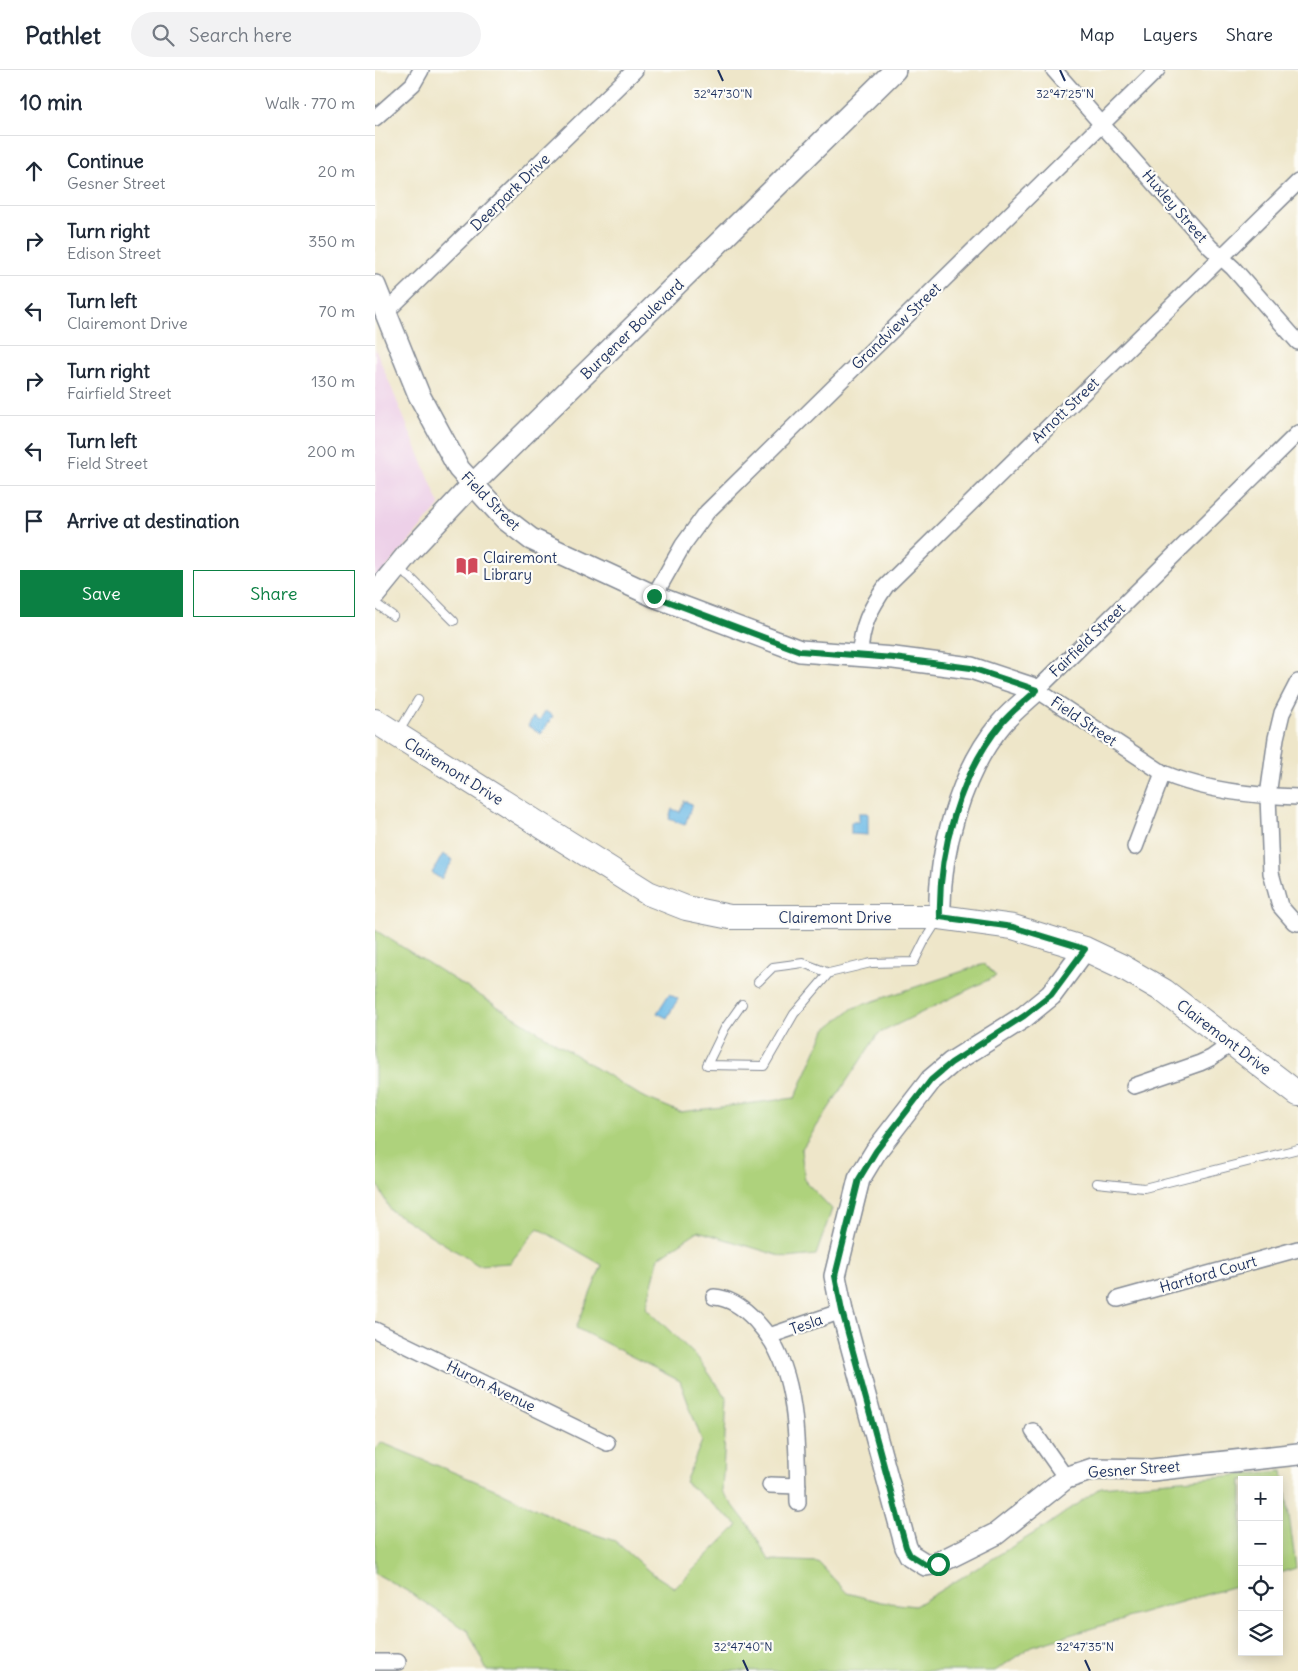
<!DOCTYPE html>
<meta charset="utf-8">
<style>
body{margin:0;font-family:Delius,sans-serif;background:#f2f2f3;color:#1f2937}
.controls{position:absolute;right:15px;bottom:15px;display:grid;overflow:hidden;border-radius:0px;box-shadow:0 2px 12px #0003}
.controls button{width:45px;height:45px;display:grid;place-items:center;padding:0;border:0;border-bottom:1px solid #e0e1e3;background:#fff;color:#1f2937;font:25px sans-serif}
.stop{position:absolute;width:15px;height:15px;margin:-11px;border:4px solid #0b8043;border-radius:50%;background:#fff}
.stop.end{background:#0b8043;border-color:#fff;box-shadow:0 1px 5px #0008}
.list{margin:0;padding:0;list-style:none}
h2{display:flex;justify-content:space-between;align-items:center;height:65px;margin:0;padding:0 20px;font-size:21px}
h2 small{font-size:16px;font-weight:400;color:#747a83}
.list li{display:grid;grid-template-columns:32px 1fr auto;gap:15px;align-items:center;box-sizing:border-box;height:70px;padding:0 20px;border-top:1px solid #e0e1e3}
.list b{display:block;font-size:19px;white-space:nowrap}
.list p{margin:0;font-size:16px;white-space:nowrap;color:#747a83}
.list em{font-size:16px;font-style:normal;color:#747a83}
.actions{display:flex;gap:10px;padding:15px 20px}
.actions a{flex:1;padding:11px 0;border:1px solid #0b8043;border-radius:0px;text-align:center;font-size:18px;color:#0b8043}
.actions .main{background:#0b8043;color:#fff}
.icon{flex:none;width:28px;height:28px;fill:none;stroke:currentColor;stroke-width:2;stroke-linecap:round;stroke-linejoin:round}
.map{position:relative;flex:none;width:923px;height:1601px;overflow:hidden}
header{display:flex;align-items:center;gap:30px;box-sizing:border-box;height:70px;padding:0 25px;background:#fff;border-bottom:1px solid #e0e1e3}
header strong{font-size:24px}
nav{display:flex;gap:28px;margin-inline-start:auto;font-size:18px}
.search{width:350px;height:45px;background:#f2f2f3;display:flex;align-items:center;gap:12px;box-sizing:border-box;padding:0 18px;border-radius:28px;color:#747a83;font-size:19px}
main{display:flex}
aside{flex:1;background:#fff}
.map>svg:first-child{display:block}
.built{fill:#edd0e8}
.green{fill:#aed27b;stroke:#64806c}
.water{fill:#6cbae6;stroke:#4474a2}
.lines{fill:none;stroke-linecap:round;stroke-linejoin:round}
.lane-casing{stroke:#848a94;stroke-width:10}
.street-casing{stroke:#848a94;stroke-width:18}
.secondary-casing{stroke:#848a94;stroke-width:24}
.primary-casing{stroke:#848a94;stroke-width:26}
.lane{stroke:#fff;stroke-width:8}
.street{stroke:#fff;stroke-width:15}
.secondary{stroke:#fff;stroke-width:21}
.primary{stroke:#fff;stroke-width:24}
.route{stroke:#0b8043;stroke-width:6}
.ticks{fill:none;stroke:#1b2f5e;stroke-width:2}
.labels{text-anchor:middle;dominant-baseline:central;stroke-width:4.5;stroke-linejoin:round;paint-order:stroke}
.street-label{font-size:15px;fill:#1b2f5e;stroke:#fdfcf7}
.poi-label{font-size:15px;fill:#1b2f5e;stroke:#fdfcf7;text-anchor:start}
.ticks-label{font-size:12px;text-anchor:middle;fill:#1b2f5e;stroke:#fdfcf7;stroke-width:4.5;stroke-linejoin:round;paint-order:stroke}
</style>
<header>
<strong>Pathlet</strong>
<div class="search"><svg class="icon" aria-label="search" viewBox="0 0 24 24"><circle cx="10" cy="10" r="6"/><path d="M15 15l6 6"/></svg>Search here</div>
<nav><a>Map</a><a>Layers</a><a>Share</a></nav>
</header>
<main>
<aside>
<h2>10 min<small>Walk · 770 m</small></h2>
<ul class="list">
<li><svg class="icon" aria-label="ahead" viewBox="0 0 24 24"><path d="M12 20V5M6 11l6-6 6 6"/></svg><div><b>Continue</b><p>Gesner Street</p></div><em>20 m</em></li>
<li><svg class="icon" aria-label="right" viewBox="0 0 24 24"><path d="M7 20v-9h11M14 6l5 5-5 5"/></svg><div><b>Turn right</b><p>Edison Street</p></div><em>350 m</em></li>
<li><svg class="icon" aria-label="left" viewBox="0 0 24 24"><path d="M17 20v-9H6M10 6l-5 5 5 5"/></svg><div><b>Turn left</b><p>Clairemont Drive</p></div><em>70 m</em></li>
<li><svg class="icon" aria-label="right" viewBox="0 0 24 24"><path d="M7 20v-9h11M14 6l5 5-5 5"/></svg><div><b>Turn right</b><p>Fairfield Street</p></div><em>130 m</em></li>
<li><svg class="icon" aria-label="left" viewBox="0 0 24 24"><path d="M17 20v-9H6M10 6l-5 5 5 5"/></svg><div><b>Turn left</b><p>Field Street</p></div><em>200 m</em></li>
<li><svg class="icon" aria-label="arrive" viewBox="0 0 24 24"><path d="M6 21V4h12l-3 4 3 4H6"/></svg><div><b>Arrive at destination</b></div></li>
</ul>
<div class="actions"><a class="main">Save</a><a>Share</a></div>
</aside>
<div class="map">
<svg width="923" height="1601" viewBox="0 0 923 1601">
<rect width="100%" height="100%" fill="#fdfcf7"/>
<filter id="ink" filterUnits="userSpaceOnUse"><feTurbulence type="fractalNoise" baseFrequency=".02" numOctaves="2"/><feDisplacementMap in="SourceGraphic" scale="10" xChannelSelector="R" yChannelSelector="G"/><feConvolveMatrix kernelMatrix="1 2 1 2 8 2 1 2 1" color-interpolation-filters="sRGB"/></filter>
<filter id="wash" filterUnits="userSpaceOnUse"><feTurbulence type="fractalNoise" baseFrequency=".0096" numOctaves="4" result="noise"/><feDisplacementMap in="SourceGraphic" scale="20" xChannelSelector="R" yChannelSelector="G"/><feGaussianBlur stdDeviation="1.12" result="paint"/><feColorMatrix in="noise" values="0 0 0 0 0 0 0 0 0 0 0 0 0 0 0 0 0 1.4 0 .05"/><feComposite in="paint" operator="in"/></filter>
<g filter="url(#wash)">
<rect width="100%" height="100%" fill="#eee6c9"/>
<path class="built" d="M0,278L65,435L0,511Z"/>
<path class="green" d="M0,860L266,1026L305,1042L420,1028L450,960L478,938L609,894L621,906L503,964L426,1080L430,1111L457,1139L441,1185L412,1188L323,1161L284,1187L271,1238L324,1289L352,1329L347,1421L377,1460L394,1490L443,1492L472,1523L506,1532L540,1536L671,1456L726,1417L908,1401L921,1498L904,1503V1410H867V1514L657,1576L620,1601H112L93,1561L32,1521L0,1503V1380L5,1372L122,1420L198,1457L240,1471L275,1502L300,1518L363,1455L310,1412L327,1371L305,1311L201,1258L227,1195L163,1158L135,1193L103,1195L15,1140L0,1109Z"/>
<g class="water">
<path d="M170,641L178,646L166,664L153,656L158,647L164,651Z"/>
<path d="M309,731L317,734L310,755L294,749L297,739L305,742Z"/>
<path d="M484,743H493V765L476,764V752H484Z"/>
<path d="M68,784L78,790L66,809L57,803Z"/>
<path d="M294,924L303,929L292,948L282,943Z"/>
</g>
</g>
<g filter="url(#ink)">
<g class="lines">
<g class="lane-casing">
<g id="lane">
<path d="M22,499L35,507L79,551"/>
<path d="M0,533L18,546"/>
<path d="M23,663L43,630"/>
<path d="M454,903L496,893L539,892L550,870L562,851"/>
<path d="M367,934L350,958L332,995L389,996L419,944L454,903L428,893L398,897L383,912"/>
<path d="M722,1113L769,1118L923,1079"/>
</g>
</g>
<g class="street-casing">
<g id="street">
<path d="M679,0L835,177L858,198L923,272"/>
<path d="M0,48L38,14L46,0"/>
<path d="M10,243L260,0"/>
<path d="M923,363L662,620L788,703C830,721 877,726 923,727"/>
<path d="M279,526L308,475L332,442L782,0"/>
<path d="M485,585C486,556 495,539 511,516L923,112"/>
<path d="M923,612L907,643L901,668L893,726L896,803L905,836L919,852L923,853"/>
<path d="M760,777L788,703"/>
<path d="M759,1016L825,993L836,988L857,973"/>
<path d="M339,1227C356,1228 370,1239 381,1251C385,1256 390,1261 393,1266C424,1308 422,1383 423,1433"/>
<path d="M743,1229L923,1179"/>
<path d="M0,1260L232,1373"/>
<path d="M394,1266L467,1241"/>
<path d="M658,1361L691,1408"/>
<path d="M395,1415L423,1416"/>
<path d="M0,1592H23"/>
</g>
</g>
<g class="secondary-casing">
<g id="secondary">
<path d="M0,216L44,325L84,399L130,449L156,469L279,526L425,581L519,588L596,598L662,620C650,631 636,642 626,654C585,703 563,784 565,847"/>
<path d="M0,524L35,481L98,414L520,0"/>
<path d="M710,879L676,925L649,947L576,993L556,1010L501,1081L484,1109L460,1206L467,1241L531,1477L535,1485L551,1495L563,1493L621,1464L691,1408L718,1399L777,1400L923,1384"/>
</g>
</g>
<g class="primary-casing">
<path id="primary" d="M0,651L273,823L311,838L355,847H565L638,857L710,879L746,896L789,921L923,1024"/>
</g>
<use href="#lane" class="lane"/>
<use href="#street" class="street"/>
<use href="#secondary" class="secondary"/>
<use href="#primary" class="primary"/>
</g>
</g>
<g class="lines" filter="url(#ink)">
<path class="route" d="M279,526L425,581L519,588L596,598L662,620C650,631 636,642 626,654C585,704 563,783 565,847L638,857L710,879L676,925L649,946L576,993L556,1010L501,1081L484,1109L460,1206L467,1241L531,1477L535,1485L551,1495L563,1494"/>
</g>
<path class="ticks" d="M343,0L348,11M685,0L690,11M368,1590L373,1601M710,1590L715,1601"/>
<defs>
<g id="library-bare" transform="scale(1.725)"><path d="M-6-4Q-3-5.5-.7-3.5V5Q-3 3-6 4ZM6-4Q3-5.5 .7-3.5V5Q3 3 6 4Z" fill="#d1495b" stroke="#fdfcf7" stroke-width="2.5" paint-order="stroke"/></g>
</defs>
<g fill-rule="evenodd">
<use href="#library-bare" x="92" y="496"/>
</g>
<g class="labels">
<g class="street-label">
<text transform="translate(135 122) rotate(-44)">Deerpark Drive</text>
<text transform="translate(800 136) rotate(49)">Huxley Street</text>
<text transform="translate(521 256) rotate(-44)">Grandview Street</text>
<text transform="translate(257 259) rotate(-44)">Burgener Boulevard</text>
<text transform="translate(690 340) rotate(-44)">Arnott Street</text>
<text transform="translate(116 431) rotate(45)">Field Street</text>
<text transform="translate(712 570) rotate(-44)">Fairfield Street</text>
<text transform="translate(709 651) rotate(34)">Field Street</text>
<text transform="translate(79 701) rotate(32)">Clairemont Drive</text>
<text x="460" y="847">Clairemont Drive</text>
<text transform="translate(849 967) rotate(37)">Clairemont Drive</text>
<text transform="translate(833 1204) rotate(-16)">Hartford Court</text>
<text transform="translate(431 1254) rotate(-19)">Tesla</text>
<text transform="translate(116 1316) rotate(26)">Huron Avenue</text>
<text transform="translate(759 1399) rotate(-4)">Gesner Street</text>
</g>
<g class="poi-label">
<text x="108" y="487">Clairemont<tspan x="108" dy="17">Library</tspan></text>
</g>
</g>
<g class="ticks-label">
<text x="348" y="28">32°47'30"N</text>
<text x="690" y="28">32°47'25"N</text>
<text x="368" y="1581">32°47'40"N</text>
<text x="710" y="1581">32°47'35"N</text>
</g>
</svg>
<div class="controls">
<button>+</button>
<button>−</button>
<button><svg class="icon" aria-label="locate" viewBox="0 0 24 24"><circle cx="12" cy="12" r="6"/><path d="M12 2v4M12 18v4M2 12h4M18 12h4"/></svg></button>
<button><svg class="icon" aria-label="layers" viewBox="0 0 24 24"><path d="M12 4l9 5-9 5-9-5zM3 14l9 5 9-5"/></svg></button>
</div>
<div class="stop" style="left:563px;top:1494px"></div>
<div class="stop end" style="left:279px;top:526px"></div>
</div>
</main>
